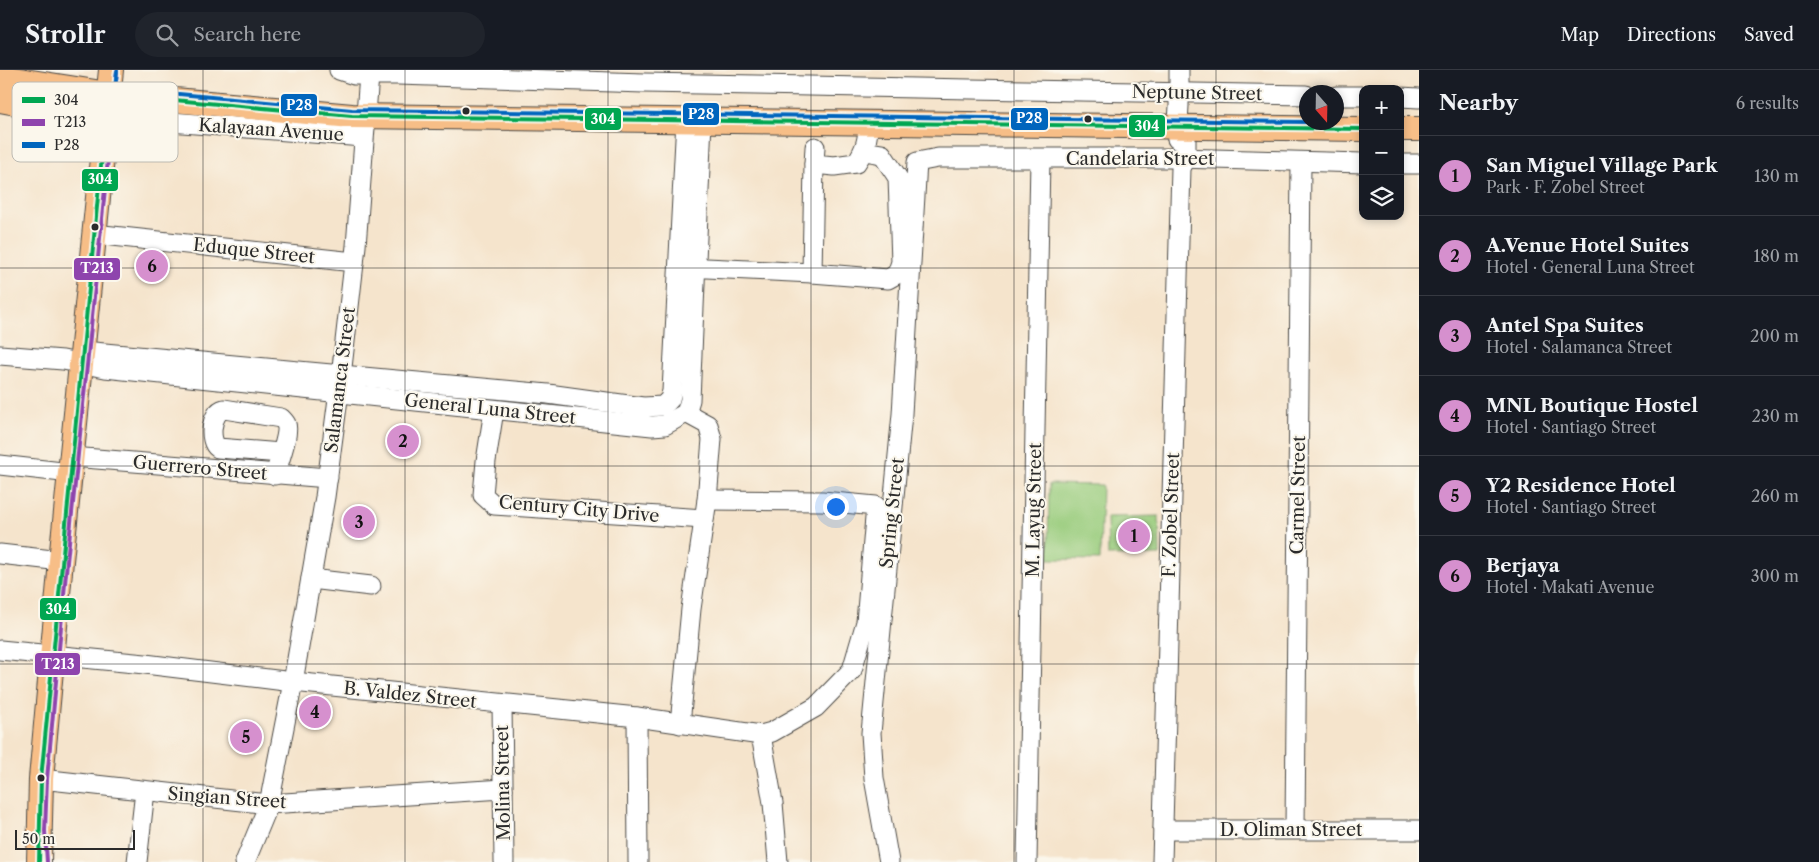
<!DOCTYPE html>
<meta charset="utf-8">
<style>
body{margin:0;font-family:"Libre Caslon Text",serif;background:#20242c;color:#f1f3f6}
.controls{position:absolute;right:15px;top:15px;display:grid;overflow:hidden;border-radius:10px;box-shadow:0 2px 8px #0003}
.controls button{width:45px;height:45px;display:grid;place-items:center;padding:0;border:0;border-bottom:1px solid #363941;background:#171b24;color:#f1f3f6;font:25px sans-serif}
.compass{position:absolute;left:1299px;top:15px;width:45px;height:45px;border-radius:50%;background:#171b24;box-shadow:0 2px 8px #0003;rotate:160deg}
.scale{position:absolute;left:15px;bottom:12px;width:120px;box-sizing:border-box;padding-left:5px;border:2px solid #2b2b2b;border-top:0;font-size:14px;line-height:18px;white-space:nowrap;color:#2b2b2b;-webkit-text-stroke:4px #fbf7ec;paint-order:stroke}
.you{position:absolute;left:835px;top:436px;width:18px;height:18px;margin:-12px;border:4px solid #fff;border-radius:50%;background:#1a73e8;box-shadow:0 0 0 8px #1a73e833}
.badge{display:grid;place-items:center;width:32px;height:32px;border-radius:50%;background:#d690ce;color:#111;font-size:16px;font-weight:700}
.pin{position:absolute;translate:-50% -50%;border:2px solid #fff;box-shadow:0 1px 5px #0006}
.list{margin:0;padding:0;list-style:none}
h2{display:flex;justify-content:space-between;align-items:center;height:65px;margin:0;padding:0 20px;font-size:21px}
h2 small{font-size:16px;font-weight:400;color:#9ea1a6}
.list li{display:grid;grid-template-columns:32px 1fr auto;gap:15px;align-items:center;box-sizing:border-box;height:80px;padding:0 20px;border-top:1px solid #363941}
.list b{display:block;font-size:19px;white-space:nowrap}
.list p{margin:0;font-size:16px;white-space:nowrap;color:#9ea1a6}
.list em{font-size:16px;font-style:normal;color:#9ea1a6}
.icon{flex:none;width:28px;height:28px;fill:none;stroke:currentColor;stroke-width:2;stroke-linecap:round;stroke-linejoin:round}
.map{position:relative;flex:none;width:1419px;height:792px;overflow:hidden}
header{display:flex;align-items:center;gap:30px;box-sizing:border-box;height:70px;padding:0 25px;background:#171b24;border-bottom:1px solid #363941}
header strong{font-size:24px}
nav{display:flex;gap:28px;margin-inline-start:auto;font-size:18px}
.search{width:350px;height:45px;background:#20242c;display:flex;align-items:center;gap:12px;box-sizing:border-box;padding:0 18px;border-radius:28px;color:#9ea1a6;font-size:19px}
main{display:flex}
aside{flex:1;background:#171b24}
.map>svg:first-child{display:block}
.green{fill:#99cc7d;stroke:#627c54}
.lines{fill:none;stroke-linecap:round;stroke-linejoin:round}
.minor-casing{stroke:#494743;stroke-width:21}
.major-casing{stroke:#494743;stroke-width:26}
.minor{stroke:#fff;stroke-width:19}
.major{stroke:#f7be87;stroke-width:24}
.bus-1-casing{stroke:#fbf7ec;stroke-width:8}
.bus-2-casing{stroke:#fbf7ec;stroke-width:8}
.bus-3-casing{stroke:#fbf7ec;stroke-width:8}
.bus-1{stroke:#00a651;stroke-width:4}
.bus-2{stroke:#8e44ad;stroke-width:4}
.bus-3{stroke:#0065bd;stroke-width:4}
.grid{fill:none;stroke:#2b2b2b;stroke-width:1;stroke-opacity:0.55}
.bus-dot{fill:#2b2b2b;stroke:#fbf7ec;stroke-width:2}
.labels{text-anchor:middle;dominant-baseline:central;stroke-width:4;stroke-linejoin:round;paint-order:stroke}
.street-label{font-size:18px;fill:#2b2b2b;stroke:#fbf7ec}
.key{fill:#fbf7ec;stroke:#bdbab2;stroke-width:1}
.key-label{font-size:14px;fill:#2b2b2b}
.line-badge{stroke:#fbf7ec;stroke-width:2}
.badge-label{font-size:14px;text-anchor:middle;font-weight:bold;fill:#fff}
</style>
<header>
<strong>Strollr</strong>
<div class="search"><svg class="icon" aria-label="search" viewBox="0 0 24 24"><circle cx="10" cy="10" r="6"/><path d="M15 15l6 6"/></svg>Search here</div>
<nav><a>Map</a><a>Directions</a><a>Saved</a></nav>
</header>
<main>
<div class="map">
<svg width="1419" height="792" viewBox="0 0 1419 792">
<rect width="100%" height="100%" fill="#fbf7ec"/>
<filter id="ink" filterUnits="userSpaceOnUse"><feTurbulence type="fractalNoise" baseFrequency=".02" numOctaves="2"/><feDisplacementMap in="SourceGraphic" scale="10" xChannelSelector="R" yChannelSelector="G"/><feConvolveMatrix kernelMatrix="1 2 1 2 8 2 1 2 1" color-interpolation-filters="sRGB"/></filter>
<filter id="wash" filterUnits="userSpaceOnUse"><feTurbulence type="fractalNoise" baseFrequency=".0096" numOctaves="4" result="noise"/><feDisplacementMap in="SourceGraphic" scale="20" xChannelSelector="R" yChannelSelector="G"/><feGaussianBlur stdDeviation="1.12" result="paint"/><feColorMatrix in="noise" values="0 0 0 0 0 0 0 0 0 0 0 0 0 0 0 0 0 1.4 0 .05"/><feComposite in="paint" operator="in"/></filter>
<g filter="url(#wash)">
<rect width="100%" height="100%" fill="#f5e4cc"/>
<g class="green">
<path d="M1049,414L1102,415L1100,490L1048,489Z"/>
<path d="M1159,446L1160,485L1108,486L1107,447Z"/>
</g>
</g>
<g filter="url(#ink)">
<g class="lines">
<g class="minor-casing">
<g id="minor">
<path d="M339,0L354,5H398L644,13L1306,25"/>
<path d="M1336,26H1363"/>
<path d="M1400,27L1419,28"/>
<path d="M106,47L363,67"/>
<path d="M1177,69L1179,36V0"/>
<path d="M815,77L814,94L834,96L856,93C865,80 868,70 868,54"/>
<path d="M1400,94H1419"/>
<path d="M94,164L354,192"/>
<path d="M685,197L812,203L888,209L897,204L901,192L898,108L882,84L864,81"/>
<path d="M812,203L814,94"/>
<path d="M83,281L548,324L643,337L663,336L670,329L672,321L686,50"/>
<path d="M0,285L63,290L105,298L652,356L665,355L686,343L690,330L702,51"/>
<path d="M494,340L486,391L483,425L494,435L704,449"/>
<path d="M72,387L328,408"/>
<path d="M0,395L71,403"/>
<path d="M275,405C278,394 290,363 286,354C285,352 283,350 281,348L224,339C211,342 208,371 218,378L281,383"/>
<path d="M0,484L61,491"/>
<path d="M311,509L371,516"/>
<path d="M0,580L145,594L293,612L637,647L761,665L772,662L816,637L852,600L866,552L876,436L822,431L707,430"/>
<path d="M502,634L504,792"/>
<path d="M637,647L638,792"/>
<path d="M680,654L691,539L707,430L712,369L708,355L686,343"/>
<path d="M761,665L773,733L778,792"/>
<path d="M41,709L269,734L503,719"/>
<path d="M1295,759L1301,92"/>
<path d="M1163,760H1419"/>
<path d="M137,792L145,721"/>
<path d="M245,792L269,734L293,612L325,427L341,306L356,176L369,5"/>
<path d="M889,792L874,708L871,663L902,344L917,92L938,88H1177L1363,93"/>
<path d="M1027,792L1040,89"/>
<path d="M1162,792L1181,98L1186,89V57"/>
</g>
</g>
<g class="major-casing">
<g id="major">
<path d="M0,7L108,24L352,46L1363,59"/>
<path d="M0,30L43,38L106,47"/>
<path d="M1400,59H1419"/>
<path d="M39,792L41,709L61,491L111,0"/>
</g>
</g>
<use href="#minor" class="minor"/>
<use href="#major" class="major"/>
<g class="bus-1-casing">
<path id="bus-1" d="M39,792L41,709L108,24L352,46L1363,59"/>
</g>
<g class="bus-2-casing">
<path id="bus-2" d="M47,792L45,761L47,709L67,492L117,1"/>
</g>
<g class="bus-3-casing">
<path id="bus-3" d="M117,1L115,18L352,40L1306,52"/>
</g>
<use href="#bus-1" class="bus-1"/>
<use href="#bus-2" class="bus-2"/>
<use href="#bus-3" class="bus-3"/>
</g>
</g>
<path class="grid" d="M203,0V792M405,0V792M608,0V792M811,0V792M1014,0V792M1216,0V792M0,198H1419M0,396H1419M0,594H1419"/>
<g class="bus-dot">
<circle cx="466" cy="41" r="4.5"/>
<circle cx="1088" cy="49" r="4.5"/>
<circle cx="95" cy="157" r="4.5"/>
<circle cx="41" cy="708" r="4.5"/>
</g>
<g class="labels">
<g class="street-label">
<text transform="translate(1197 23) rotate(1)">Neptune Street</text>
<text transform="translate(271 60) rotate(4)">Kalayaan Avenue</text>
<text x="1140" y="89">Candelaria Street</text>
<text transform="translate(254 181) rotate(6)">Eduque Street</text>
<text transform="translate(340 310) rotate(-83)">Salamanca Street</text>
<text transform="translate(490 339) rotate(6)">General Luna Street</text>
<text transform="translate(200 398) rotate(5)">Guerrero Street</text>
<text transform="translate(1298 425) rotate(-89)">Carmel Street</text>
<text transform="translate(579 439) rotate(5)">Century City Drive</text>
<text transform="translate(1034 440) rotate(-89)">M. Layug Street</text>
<text transform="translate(892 443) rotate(-84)">Spring Street</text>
<text transform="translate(1171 445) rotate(-88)">F. Zobel Street</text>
<text transform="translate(410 625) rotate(6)">B. Valdez Street</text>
<text transform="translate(503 713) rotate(-91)">Molina Street</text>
<text transform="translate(227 728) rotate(4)">Singian Street</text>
<text x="1291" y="760">D. Oliman Street</text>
</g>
</g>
<rect x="12" y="12" width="166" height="80" rx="8" class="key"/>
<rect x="22" y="27" width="23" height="6" fill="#00a651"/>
<rect x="22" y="49" width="23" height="7" fill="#8e44ad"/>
<rect x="22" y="72" width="23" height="6" fill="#0065bd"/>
<g class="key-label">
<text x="54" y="35">304</text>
<text x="54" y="57">T213</text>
<text x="54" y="80">P28</text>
</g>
<g class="line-badge">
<rect x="280" y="23" width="38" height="24" rx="5" fill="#0065bd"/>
<rect x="682" y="32" width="38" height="24" rx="5" fill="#0065bd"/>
<rect x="1010" y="37" width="39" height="24" rx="5" fill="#0065bd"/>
<rect x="584" y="37" width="38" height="24" rx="5" fill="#00a651"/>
<rect x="1128" y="44" width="38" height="24" rx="5" fill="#00a651"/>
<rect x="81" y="98" width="38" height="24" rx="5" fill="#00a651"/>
<rect x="73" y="187" width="48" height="24" rx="5" fill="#8e44ad"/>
<rect x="39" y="527" width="38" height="24" rx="5" fill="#00a651"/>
<rect x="34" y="582" width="47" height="24" rx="5" fill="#8e44ad"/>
</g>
<g class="badge-label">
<text x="299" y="40">P28</text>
<text x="701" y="49">P28</text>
<text x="1029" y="53">P28</text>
<text x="603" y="54">304</text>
<text x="1147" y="61">304</text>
<text x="100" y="114">304</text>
<text x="97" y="203">T213</text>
<text x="58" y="544">304</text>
<text x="58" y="599">T213</text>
</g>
</svg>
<div class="controls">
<button>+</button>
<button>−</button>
<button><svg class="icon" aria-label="layers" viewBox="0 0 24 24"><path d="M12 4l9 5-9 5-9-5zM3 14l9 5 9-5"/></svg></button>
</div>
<svg class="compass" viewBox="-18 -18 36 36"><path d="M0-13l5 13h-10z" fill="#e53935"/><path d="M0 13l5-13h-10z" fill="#9ea1a6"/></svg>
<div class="scale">50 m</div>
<div class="you"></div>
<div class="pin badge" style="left:1134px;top:466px">1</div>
<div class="pin badge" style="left:403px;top:371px">2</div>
<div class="pin badge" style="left:359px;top:452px">3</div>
<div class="pin badge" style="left:315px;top:642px">4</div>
<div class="pin badge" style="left:246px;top:667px">5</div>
<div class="pin badge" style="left:152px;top:196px">6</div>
</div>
<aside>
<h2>Nearby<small>6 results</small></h2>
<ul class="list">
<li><span class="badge">1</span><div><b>San Miguel Village Park</b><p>Park · F. Zobel Street</p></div><em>130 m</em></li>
<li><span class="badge">2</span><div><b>A.Venue Hotel Suites</b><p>Hotel · General Luna Street</p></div><em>180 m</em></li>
<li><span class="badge">3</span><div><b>Antel Spa Suites</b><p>Hotel · Salamanca Street</p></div><em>200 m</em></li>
<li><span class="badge">4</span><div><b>MNL Boutique Hostel</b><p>Hotel · Santiago Street</p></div><em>230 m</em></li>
<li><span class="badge">5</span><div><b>Y2 Residence Hotel</b><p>Hotel · Santiago Street</p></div><em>260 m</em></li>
<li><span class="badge">6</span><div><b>Berjaya</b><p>Hotel · Makati Avenue</p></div><em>300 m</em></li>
</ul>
</aside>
</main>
